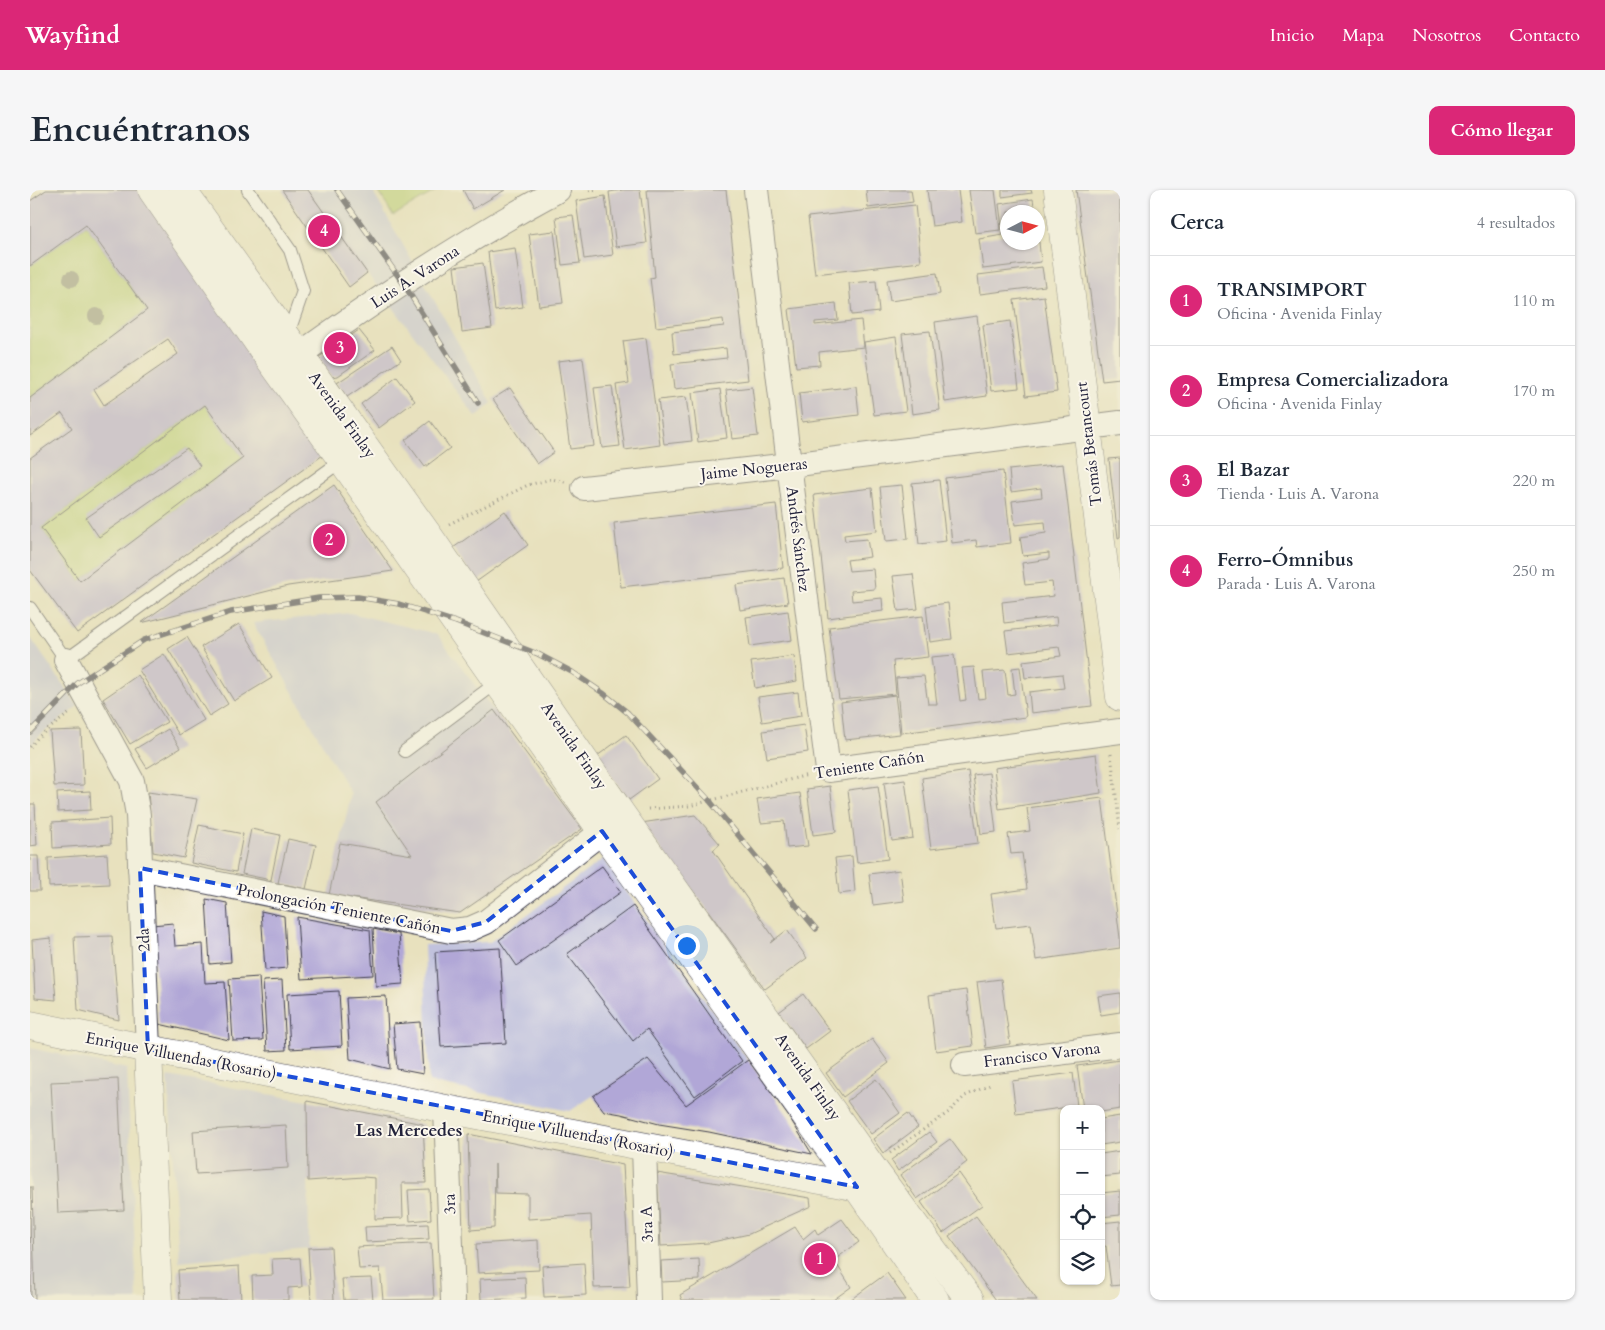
<!DOCTYPE html>
<html lang="es">
<meta charset="utf-8">
<style>
body{margin:0;font-family:Cardo,serif;background:#f6f6f7;color:#1f2937}
.controls{position:absolute;right:15px;bottom:15px;display:grid;overflow:hidden;border-radius:10px;box-shadow:0 1px 4px #0004}
.controls button{width:45px;height:45px;display:grid;place-items:center;padding:0;border:0;border-bottom:1px solid #e0e1e3;background:#fff;color:#1f2937;font:25px sans-serif}
.compass{position:absolute;left:970px;top:15px;width:45px;height:45px;border-radius:50%;background:#fff;box-shadow:0 1px 4px #0004;rotate:84deg}
.you{position:absolute;left:656px;top:755px;width:18px;height:18px;margin:-12px;border:4px solid #fff;border-radius:50%;background:#1a73e8;box-shadow:0 0 0 8px #1a73e833}
.badge{display:grid;place-items:center;width:32px;height:32px;border-radius:50%;background:#db2777;color:#fff;font-size:16px;font-weight:700}
.pin{position:absolute;translate:-50% -50%;border:2px solid #fff;box-shadow:0 1px 5px #0006}
.list{margin:0;padding:0;list-style:none}
h2{display:flex;justify-content:space-between;align-items:center;height:65px;margin:0;padding:0 20px;font-size:21px}
h2 small{font-size:16px;font-weight:400;color:#747a83}
.list li{display:grid;grid-template-columns:32px 1fr auto;gap:15px;align-items:center;box-sizing:border-box;height:90px;padding:0 20px;border-top:1px solid #e0e1e3}
.list b{display:block;font-size:19px;white-space:nowrap}
.list p{margin:0;font-size:16px;white-space:nowrap;color:#747a83}
.list em{font-size:16px;font-style:normal;color:#747a83}
.icon{flex:none;width:28px;height:28px;fill:none;stroke:currentColor;stroke-width:2;stroke-linecap:round;stroke-linejoin:round}
.map{position:relative;flex:none;width:1090px;height:1110px;overflow:hidden;border-radius:10px}
header{display:flex;align-items:center;gap:30px;box-sizing:border-box;height:70px;padding:0 25px;background:#db2777;color:#fff}
header strong{font-size:24px}
nav{display:flex;gap:28px;margin-inline-start:auto;font-size:18px}
.intro{display:flex;align-items:center;justify-content:space-between;box-sizing:border-box;height:120px;padding:0 30px}
h1{margin:0;font-size:35px}
.button{padding:12px 22px;border-radius:10px;background:#db2777;color:#fff;font-size:18px;font-weight:700}
main{display:flex;gap:30px;padding:0 30px}
aside{flex:1;background:#fff;border-radius:10px;box-shadow:0 1px 4px #0004}
.map>svg:first-child{display:block}
.industrial{fill:#c1c2dd}
.green{fill:#b9cf73;stroke:#6e7857;fill-rule:evenodd}
.building{fill:#b1a7d7;fill-rule:evenodd}
.lines{fill:none;stroke-linecap:round;stroke-linejoin:round}
.service-casing{stroke:#403f4f;stroke-width:14}
.minor-casing{stroke:#403f4f;stroke-width:26}
.tertiary-casing{stroke:#403f4f;stroke-width:29}
.primary-casing{stroke:#403f4f;stroke-width:29}
.path{stroke:#403f4f;stroke-width:3;stroke-dasharray:1 4;stroke-linecap:butt}
.service{stroke:#fff;stroke-width:12}
.minor{stroke:#fff;stroke-width:24}
.tertiary{stroke:#fff;stroke-width:28}
.primary{stroke:#fff;stroke-width:28}
.rail-casing{stroke:#22223b;stroke-width:5.5}
.rail{stroke:#fbf7ec;stroke-width:4;stroke-dasharray:11;stroke-linecap:butt}
.tree{fill:#94957f}
.marked{fill:none;stroke:#1d4ed8;stroke-width:4;stroke-dasharray:10 6;stroke-linejoin:round}
.labels{text-anchor:middle;dominant-baseline:central;stroke-width:4;stroke-linejoin:round;paint-order:stroke}
.street-label{font-size:16px;fill:#22223b;stroke:#fbf7ec}
.neighbourhood-label{font-size:18px;font-weight:bold;fill:#22223b;stroke:#fbf7ec}
</style>
<header>
<strong>Wayfind</strong>
<nav><a>Inicio</a><a>Mapa</a><a>Nosotros</a><a>Contacto</a></nav>
</header>
<div class="intro"><h1>Encuéntranos</h1><a class="button">Cómo llegar</a></div>
<main>
<div class="map">
<svg width="1090" height="1110" viewBox="0 0 1090 1110">
<rect width="100%" height="100%" fill="#fbf7ec"/>
<filter id="ink" filterUnits="userSpaceOnUse"><feTurbulence type="fractalNoise" baseFrequency=".02" numOctaves="2"/><feDisplacementMap in="SourceGraphic" scale="10" xChannelSelector="R" yChannelSelector="G"/><feConvolveMatrix kernelMatrix="1 2 1 2 8 2 1 2 1" color-interpolation-filters="sRGB"/></filter>
<filter id="wash" filterUnits="userSpaceOnUse"><feTurbulence type="fractalNoise" baseFrequency=".0096" numOctaves="4" result="noise"/><feDisplacementMap in="SourceGraphic" scale="20" xChannelSelector="R" yChannelSelector="G"/><feGaussianBlur stdDeviation="1.12" result="paint"/><feColorMatrix in="noise" values="0 0 0 0 0 0 0 0 0 0 0 0 0 0 0 0 0 1.4 0 .05"/><feComposite in="paint" operator="in"/></filter>
<g filter="url(#wash)">
<rect width="100%" height="100%" fill="#e8e1be"/>
<g class="industrial">
<path d="M278,0H342L462,213L446,227L337,83Z"/>
<path d="M320,423L407,444L552,639L430,723L299,705L321,604L223,433Z"/>
<path d="M0,447L48,516L8,547L0,557Z"/>
<path d="M573,669L718,870L656,915L618,869L540,921L399,892L394,755L460,752Z"/>
<path d="M0,858L97,879L107,1110H0Z"/>
<path d="M138,886L277,911L279,1059L149,1071Z"/>
</g>
<g class="green">
<path d="M348,0H407L363,26Z"/>
<path d="M56,35L117,120L0,208V76Z"/>
<path d="M175,215L213,268L50,391L11,338ZM157,258L170,277L69,347L57,328Z"/>
</g>
<g id="blocks">
<g class="building">
<path d="M16,0H109L293,265L47,443L0,380V268L42,238L32,223L0,246V208L117,120L56,35L0,76V11ZM138,149L148,164L74,215L64,199ZM175,215L213,268L50,391L11,338Z"/>
<path d="M252,0H278L337,83L319,97Z"/>
<path d="M433,0H475L443,19Z"/>
<path d="M593,0H610L617,53L586,57L579,2Z"/>
<path d="M617,0H696L718,190L644,199L641,174L697,168L696,158L644,164L642,142L694,136L693,129L626,137L620,88L625,87Z"/>
<path d="M836,0H881L883,12L838,18Z"/>
<path d="M897,0H928L932,32L902,36Z"/>
<path d="M939,0H965L970,40L945,43Z"/>
<path d="M972,0H1001L1002,3L972,7Z"/>
<path d="M1046,0H1090V189L1072,191Z"/>
<path d="M575,6L583,65L554,69L546,11Z"/>
<path d="M1003,9L1005,22H978V52H1009L1011,72L953,79L949,49L973,45L969,14Z"/>
<path d="M885,15L891,72L785,84L778,27Z"/>
<path d="M543,25L550,73L532,75L526,27Z"/>
<path d="M524,41L533,113L509,116L499,44Z"/>
<path d="M485,58L493,117L465,121L458,62Z"/>
<path d="M453,73L462,138L432,142L424,77Z"/>
<path d="M1012,77L1015,96L950,104L948,85Z"/>
<path d="M907,83L910,104L860,111L857,90Z"/>
<path d="M846,91L849,122L822,125L819,93Z"/>
<path d="M1014,106L1027,202L996,206L984,110Z"/>
<path d="M806,113L808,130L785,132V135L831,130L834,157L789,162L790,175L766,177L759,119Z"/>
<path d="M947,126L957,206L915,212L905,132Z"/>
<path d="M980,131L989,198L961,201L953,135Z"/>
<path d="M329,140L345,160L308,186L301,187L289,167Z"/>
<path d="M900,141L910,220L882,224L872,144Z"/>
<path d="M866,147L876,221L844,225L834,152Z"/>
<path d="M616,148L630,255L595,260L586,195L599,193L593,151Z"/>
<path d="M362,156L371,170L317,207L307,193Z"/>
<path d="M553,168L564,256L540,259L528,171Z"/>
<path d="M367,187L385,211L349,238L331,214Z"/>
<path d="M582,196L590,256L572,258L564,198Z"/>
<path d="M826,196L829,225L772,232L769,203Z"/>
<path d="M722,197L728,246L702,249L696,200Z"/>
<path d="M480,198L524,262L507,274L463,209Z"/>
<path d="M690,199L697,248L668,252L662,203Z"/>
<path d="M656,207L662,251L634,254L628,210Z"/>
<path d="M400,231L420,258L395,277L375,250Z"/>
<path d="M157,258L170,276L69,347L56,328Z"/>
<path d="M1090,268V347L1088,348L1079,269Z"/>
<path d="M1033,274L1062,516L1001,523L999,502L1034,498L1032,484L995,488L993,471L1031,466L1029,457L978,463L975,441L1027,435L1026,427L974,433L972,412L1024,406L1022,392L995,395L992,373L1019,369V363L993,366L990,347L1016,343L1015,332L985,335L982,311L1012,307L1011,298L981,302L979,280Z"/>
<path d="M973,281L981,353L947,357L946,350L922,353L915,288Z"/>
<path d="M909,290L916,351L889,354L882,293Z"/>
<path d="M304,295L363,381L258,396L111,433Z"/>
<path d="M872,295L878,349L856,351L850,297Z"/>
<path d="M842,298L847,341L814,345L815,351L837,349L840,367L817,370L819,381L843,379L845,399L821,401L822,411L852,408L853,421L798,428L784,305Z"/>
<path d="M746,314L753,378L591,397L584,333Z"/>
<path d="M475,321L498,355L446,392L423,358Z"/>
<path d="M883,384L888,419L868,421L863,386Z"/>
<path d="M754,388L758,413L710,420L706,395Z"/>
<path d="M918,413L922,449L900,452L896,416Z"/>
<path d="M758,421L762,450L720,456L716,427Z"/>
<path d="M893,426L898,467L863,471L866,504L809,509L799,437Z"/>
<path d="M209,434L242,488L204,511L171,457Z"/>
<path d="M157,447L198,514L179,526L138,459Z"/>
<path d="M134,464L174,530L149,545L109,480Z"/>
<path d="M924,465L930,511L936,510L932,478L944,477L948,509L956,508L953,482L975,480L978,505L985,504L982,478L990,477L996,527L871,543L866,488L894,486L898,514H907L901,467Z"/>
<path d="M764,466L767,491L725,498L721,472Z"/>
<path d="M108,485L137,532L100,554L73,509Z"/>
<path d="M768,502L771,526L732,532L728,507Z"/>
<path d="M865,505L870,544L815,550L811,512Z"/>
<path d="M464,520L552,639L430,723L299,705L310,653L382,665L346,612Z"/>
<path d="M774,535L778,562L737,568L733,541Z"/>
<path d="M138,539L150,558L117,578L105,559Z"/>
<path d="M51,540L54,595L24,596L20,541Z"/>
<path d="M596,545L628,589L599,610L567,566Z"/>
<path d="M1066,564L1071,603L969,619L964,578Z"/>
<path d="M938,581L948,653L901,659L892,588Z"/>
<path d="M959,583L966,642L951,644L943,585Z"/>
<path d="M875,590L883,648L862,651L854,593Z"/>
<path d="M800,596L806,642L783,645L777,599Z"/>
<path d="M848,596L858,669L827,673L818,600Z"/>
<path d="M60,601L61,620L28,622L27,603Z"/>
<path d="M118,602L167,609L154,668L123,662Z"/>
<path d="M770,603L778,656L757,658L754,631L731,633L727,609Z"/>
<path d="M1072,608L1090,748V758L1006,770L1001,734L966,738L961,704L997,699L992,663L981,664L978,644L1000,641L997,618Z"/>
<path d="M0,614H5L7,655L0,656Z"/>
<path d="M665,625L690,654L683,660L745,749L740,753L757,740L777,768L735,799L677,719L611,633Z"/>
<path d="M80,628L81,654L23,658L22,632Z"/>
<path d="M169,635L213,644L206,682L161,673Z"/>
<path d="M221,639L250,645L241,690L212,684Z"/>
<path d="M258,649L286,655L276,699L248,693Z"/>
<path d="M77,664L79,694L19,697L18,668Z"/>
<path d="M0,666H8L10,701H0Z"/>
<path d="M822,666L825,702L809,704L805,668Z"/>
<path d="M572,676L591,702L487,776L469,750Z"/>
<path d="M870,680L874,711L843,715L839,684Z"/>
<path d="M176,709L197,713L201,772L180,774Z"/>
<path d="M603,716L712,871L665,906L617,839L603,851L537,764Z"/>
<path d="M231,721L254,726L257,778L235,780Z"/>
<path d="M267,727L340,740L343,785L271,789Z"/>
<path d="M143,733L145,756L173,754L175,793L195,792L199,850L129,834L122,735Z"/>
<path d="M343,739L369,744L373,794L346,796Z"/>
<path d="M82,746L89,830L48,820L44,747Z"/>
<path d="M21,748L26,810L5,808L2,750Z"/>
<path d="M470,758L476,853L411,857L405,762Z"/>
<path d="M229,787L233,850L203,851L199,789Z"/>
<path d="M971,789L980,854L956,858L947,792Z"/>
<path d="M252,790L256,860L237,861L233,791Z"/>
<path d="M936,800L943,856L906,861L899,805Z"/>
<path d="M309,801L312,856L260,859L257,804Z"/>
<path d="M1090,803V822L1071,825L1068,806Z"/>
<path d="M773,804L800,841L776,859L749,822Z"/>
<path d="M356,806L360,879L320,869L316,808Z"/>
<path d="M390,832L393,884L367,879L363,834Z"/>
<path d="M842,849L859,873L813,907L796,883Z"/>
<path d="M618,869L656,915L718,870L761,930L782,964L679,942L629,934L591,924L574,921L563,906Z"/>
<path d="M1090,870V919L1071,922V919H1053L1047,876Z"/>
<path d="M1043,883L1047,916L986,924L982,891Z"/>
<path d="M88,889L94,1020L28,1023L21,892Z"/>
<path d="M846,889L870,923L841,944L817,911Z"/>
<path d="M277,911L393,934L396,993H372L373,1028L345,1029V988L333,987L278,991Z"/>
<path d="M878,923L888,937L853,963L843,949Z"/>
<path d="M1090,926V952L1071,955V929Z"/>
<path d="M256,935L258,978L166,984L163,941Z"/>
<path d="M899,942L907,952L868,981L861,970Z"/>
<path d="M438,944L593,975L600,1097L564,1098L561,1025L498,1029V1004L466,1003L465,974L464,1038L441,1040Z"/>
<path d="M920,949L937,972L887,1009L870,985Z"/>
<path d="M1090,961V985L1071,987V964Z"/>
<path d="M627,983L780,1008L781,1016L719,1044L678,1053L631,1056Z"/>
<path d="M929,983L952,1015L913,1043L891,1012Z"/>
<path d="M0,997H2L5,1110H1Z"/>
<path d="M399,999L401,1029L380,1031L378,1000Z"/>
<path d="M1090,1001V1025L1071,1027V1003Z"/>
<path d="M946,1026L980,1073L1007,1110H966L919,1046Z"/>
<path d="M812,1029L829,1052L804,1070L821,1097L803,1110H652L650,1105L765,1037L773,1049L785,1039L788,1045Z"/>
<path d="M1090,1031V1095L1081,1096L1076,1056L1071,1057V1033Z"/>
<path d="M398,1034L399,1049L336,1052L335,1037Z"/>
<path d="M508,1050L509,1080L448,1083L446,1054Z"/>
<path d="M401,1053L404,1109L353,1110L350,1078L329,1079L327,1057Z"/>
<path d="M301,1057L304,1110H281L278,1058Z"/>
<path d="M270,1068L272,1097L258,1098V1110H223L222,1086L243,1085L242,1069Z"/>
<path d="M669,1069L670,1090L632,1092L631,1071Z"/>
<path d="M554,1073L556,1105L514,1107L512,1076Z"/>
<path d="M209,1076L211,1110H150L148,1080Z"/>
<path d="M857,1083L876,1110H820Z"/>
<path d="M495,1087L496,1108L451,1110L450,1089Z"/>
<path d="M341,1088L343,1110H314L312,1089Z"/>
</g>
</g>
</g>
<g filter="url(#ink)">
<use href="#blocks" fill-opacity="0" stroke="#403f4f" stroke-width="1"/>
<g class="lines">
<g class="service-casing">
<g id="service">
<path d="M218,0L260,60L273,101L257,147"/>
<path d="M0,418L36,470L314,269"/>
<path d="M375,561L469,491"/>
</g>
</g>
<g class="minor-casing">
<g id="minor">
<path d="M726,0L762,298L798,580L1090,541"/>
<path d="M255,175C342,112 433,51 528,0"/>
<path d="M554,298L760,275L1090,233"/>
<path d="M36,470L102,591L108,625L118,859"/>
<path d="M110,678L421,741L440,739L456,732L587,630"/>
<path d="M934,875L1090,855"/>
<path d="M416,919L423,1110"/>
<path d="M614,957L619,1110"/>
</g>
</g>
<g class="tertiary-casing">
<g id="tertiary">
<path d="M1028,0L1090,507"/>
<path d="M118,859L128,1110"/>
</g>
</g>
<g class="primary-casing">
<g id="primary">
<path d="M122,0L236,164L312,270L572,641L827,997L905,1110"/>
<path d="M152,0L398,345L592,625L841,976L940,1110"/>
<path d="M0,835L416,919L833,998"/>
</g>
</g>
<g class="path">
<path d="M559,1L567,0"/>
<path d="M419,334L498,295L522,289L535,292"/>
<path d="M0,557L8,547L41,522"/>
<path d="M1081,564L1090,639"/>
<path d="M618,619L659,616L778,585"/>
<path d="M860,963L919,922L935,906L960,895"/>
</g>
<use href="#service" class="service"/>
<use href="#minor" class="minor"/>
<use href="#tertiary" class="tertiary"/>
<use href="#primary" class="primary"/>
<g class="rail-casing">
<g id="rail">
<path d="M307,0L373,93L448,213"/>
<path d="M0,542L48,493L114,450L201,422L289,408L328,407L369,414L426,432L508,464L542,482L573,503L598,523L679,610L786,739"/>
</g>
</g>
<use href="#rail" class="rail"/>
</g>
<g class="tree">
<circle cx="41" cy="89" r="8"/>
<circle cx="66" cy="126" r="8"/>
</g>
</g>
<path d="M0 0H1090V1110H0ZM572,641L827,997L118,859L110,678L421,741L456,732Z" fill="#e8e1be" fill-opacity=".55" fill-rule="evenodd"/>
<path class="marked" d="M572,641L827,997L118,859L110,678L421,741L456,732Z"/>
<g class="labels">
<g class="street-label">
<text transform="translate(385 87) rotate(-33)">Luis A. Varona</text>
<text transform="translate(312 225) rotate(54)">Avenida Finlay</text>
<text transform="translate(1059 254) rotate(-97)">Tomás Betancourt</text>
<text transform="translate(724 279) rotate(-6)">Jaime Nogueras</text>
<text transform="translate(768 349) rotate(83)">Andrés Sánchez</text>
<text transform="translate(544 556) rotate(55)">Avenida Finlay</text>
<text transform="translate(839 575) rotate(-9)">Teniente Cañón</text>
<text transform="translate(309 719) rotate(11)">Prolongación Teniente Cañón</text>
<text transform="translate(114 750) rotate(-93)">2da</text>
<text transform="translate(1012 865) rotate(-7)">Francisco Varona</text>
<text transform="translate(151 866) rotate(11)">Enrique Villuendas (Rosario)</text>
<text transform="translate(778 887) rotate(55)">Avenida Finlay</text>
<text transform="translate(548 944) rotate(11)">Enrique Villuendas (Rosario)</text>
<text transform="translate(420 1014) rotate(-92)">3ra</text>
<text transform="translate(617 1034) rotate(-92)">3ra A</text>
</g>
<g class="neighbourhood-label">
<text x="379" y="940">Las Mercedes</text>
</g>
</g>
</svg>
<div class="controls">
<button>+</button>
<button>−</button>
<button><svg class="icon" aria-label="locate" viewBox="0 0 24 24"><circle cx="12" cy="12" r="6"/><path d="M12 2v4M12 18v4M2 12h4M18 12h4"/></svg></button>
<button><svg class="icon" aria-label="layers" viewBox="0 0 24 24"><path d="M12 4l9 5-9 5-9-5zM3 14l9 5 9-5"/></svg></button>
</div>
<svg class="compass" viewBox="-18 -18 36 36"><path d="M0-13l5 13h-10z" fill="#e53935"/><path d="M0 13l5-13h-10z" fill="#747a83"/></svg>
<div class="you"></div>
<div class="pin badge" style="left:790px;top:1069px">1</div>
<div class="pin badge" style="left:299px;top:350px">2</div>
<div class="pin badge" style="left:310px;top:158px">3</div>
<div class="pin badge" style="left:294px;top:41px">4</div>
</div>
<aside>
<h2>Cerca<small>4 resultados</small></h2>
<ul class="list">
<li><span class="badge">1</span><div><b>TRANSIMPORT</b><p>Oficina · Avenida Finlay</p></div><em>110 m</em></li>
<li><span class="badge">2</span><div><b>Empresa Comercializadora</b><p>Oficina · Avenida Finlay</p></div><em>170 m</em></li>
<li><span class="badge">3</span><div><b>El Bazar</b><p>Tienda · Luis A. Varona</p></div><em>220 m</em></li>
<li><span class="badge">4</span><div><b>Ferro-Ómnibus</b><p>Parada · Luis A. Varona</p></div><em>250 m</em></li>
</ul>
</aside>
</main>
